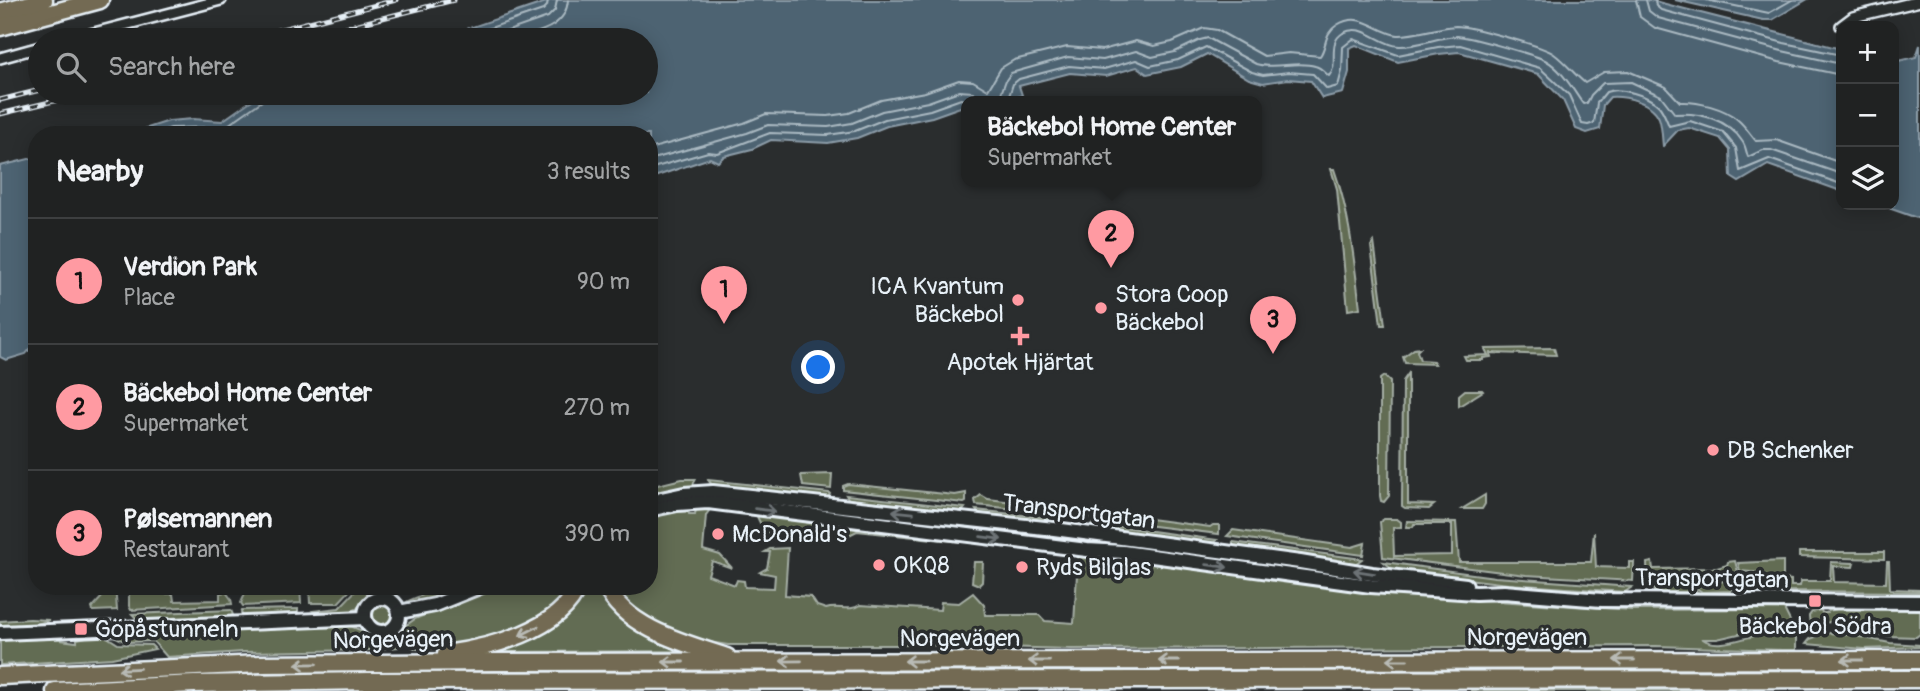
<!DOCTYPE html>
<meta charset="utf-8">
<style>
body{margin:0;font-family:Pangolin,sans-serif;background:#2d2f2f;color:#f1f3f6}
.controls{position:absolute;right:21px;top:21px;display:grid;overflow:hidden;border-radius:14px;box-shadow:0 4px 18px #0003}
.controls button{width:63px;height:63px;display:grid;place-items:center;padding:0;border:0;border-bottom:2px solid #3d3f40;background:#202222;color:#f1f3f6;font:35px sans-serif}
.you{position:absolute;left:819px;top:368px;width:24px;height:24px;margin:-18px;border:5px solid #fff;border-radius:50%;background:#1a73e8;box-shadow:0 0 0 10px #1a73e833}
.badge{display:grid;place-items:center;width:46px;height:46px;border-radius:50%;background:#ff9aa2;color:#111;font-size:23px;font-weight:700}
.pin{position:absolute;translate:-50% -58px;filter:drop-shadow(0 2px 4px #0008)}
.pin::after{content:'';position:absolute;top:37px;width:24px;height:21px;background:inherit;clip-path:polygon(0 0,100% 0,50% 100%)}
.popup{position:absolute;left:961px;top:96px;width:301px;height:91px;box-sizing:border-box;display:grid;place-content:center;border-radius:14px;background:#202222;filter:drop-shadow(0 2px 5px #0005);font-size:23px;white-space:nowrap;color:#a2a4a5}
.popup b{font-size:26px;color:#f1f3f6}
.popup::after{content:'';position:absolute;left:50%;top:100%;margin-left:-14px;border:14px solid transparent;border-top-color:#202222}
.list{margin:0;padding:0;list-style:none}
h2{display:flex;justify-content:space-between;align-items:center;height:91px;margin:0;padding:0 28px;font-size:30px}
h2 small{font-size:23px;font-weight:400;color:#a2a4a5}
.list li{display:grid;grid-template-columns:46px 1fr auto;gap:21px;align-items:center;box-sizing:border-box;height:126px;padding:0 28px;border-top:2px solid #3d3f40}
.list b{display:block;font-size:26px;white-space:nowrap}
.list p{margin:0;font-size:23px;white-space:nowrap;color:#a2a4a5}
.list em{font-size:23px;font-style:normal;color:#a2a4a5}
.icon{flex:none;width:38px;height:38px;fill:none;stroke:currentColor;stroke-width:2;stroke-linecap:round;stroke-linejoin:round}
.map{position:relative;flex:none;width:1920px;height:691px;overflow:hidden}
.search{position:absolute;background:#202222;box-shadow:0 4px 18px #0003;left:28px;top:28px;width:630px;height:77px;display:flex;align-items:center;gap:18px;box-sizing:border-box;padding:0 24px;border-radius:38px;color:#a2a4a5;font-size:26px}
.panel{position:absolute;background:#202222;box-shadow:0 4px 18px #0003;left:28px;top:126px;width:630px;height:469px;border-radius:28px}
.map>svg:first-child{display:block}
.green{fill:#626c52;stroke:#a5aea5;stroke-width:2}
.water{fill:#4e6472;stroke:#8c9ca8;stroke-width:2}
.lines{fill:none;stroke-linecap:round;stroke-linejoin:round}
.shore{stroke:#aab9c2;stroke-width:2}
.street-casing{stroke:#e8f1f8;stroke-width:14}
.secondary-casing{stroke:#e8f1f8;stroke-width:18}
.highway-casing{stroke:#e8f1f8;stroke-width:21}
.street{stroke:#2a2d2e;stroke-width:9}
.secondary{stroke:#2a2d2e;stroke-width:12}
.highway{stroke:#736b52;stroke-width:16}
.rail-casing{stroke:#e8f1f8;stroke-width:5}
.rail{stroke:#2a2d2e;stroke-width:2.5;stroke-dasharray:8;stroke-linecap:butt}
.oneway{stroke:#6c7275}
.oneway2{stroke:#b9bbb6}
.poi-dot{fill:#ff9aa2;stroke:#2a2d2e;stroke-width:2.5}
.labels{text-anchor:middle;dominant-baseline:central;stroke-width:7;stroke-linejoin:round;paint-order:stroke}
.poi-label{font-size:24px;fill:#e8f1f8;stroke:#2a2d2e;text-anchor:start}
.street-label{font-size:24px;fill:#e8f1f8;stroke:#2a2d2e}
</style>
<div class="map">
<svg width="1920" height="691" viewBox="0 0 1920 691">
<rect width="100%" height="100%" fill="#2a2d2e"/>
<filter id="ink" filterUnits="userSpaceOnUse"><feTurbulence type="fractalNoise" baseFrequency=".0143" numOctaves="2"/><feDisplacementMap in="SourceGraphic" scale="14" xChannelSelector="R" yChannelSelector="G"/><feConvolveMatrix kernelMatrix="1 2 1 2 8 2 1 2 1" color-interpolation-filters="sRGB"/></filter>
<g filter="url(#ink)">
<g class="green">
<path d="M1331,169H1334C1350,214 1354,261 1360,308L1348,310L1337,189Z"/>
<path d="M1374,242L1385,325H1381L1371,246Z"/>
<path d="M1420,348L1417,351L1420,360L1433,361L1435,364L1405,363L1403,357L1414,349Z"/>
<path d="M1554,348L1556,355L1490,353L1491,357L1483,358V360H1466L1464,356L1488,355L1485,349Z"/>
<path d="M807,359L815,370L829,376L830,379H809L805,366Z"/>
<path d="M1408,374V504L1434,505L1429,509L1405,508L1402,506L1403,381Z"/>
<path d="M1384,376L1390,382L1389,496L1384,502L1381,501L1380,496V379Z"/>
<path d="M1465,390H1482L1483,391L1459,406V395Z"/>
<path d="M832,474L831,489L803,486L801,475Z"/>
<path d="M682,479H696L691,488L649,497V487Z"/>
<path d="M708,480L829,493L830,494L827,499L714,487Z"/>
<path d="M848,484L955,495L966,493V502L964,503L843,490V486Z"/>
<path d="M846,495L965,508L960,514L855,503L849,500Z"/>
<path d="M981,495L988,499L1047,506V512L976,505L975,500Z"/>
<path d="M1485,495V504L1482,509H1462Z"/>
<path d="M1051,506L1091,511H1092L1089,518L1053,514L1050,512Z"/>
<path d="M699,508L709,509V511L706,515L703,550L720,555L732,568L712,561L708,575L735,585L737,580L744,581L745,587L774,588L775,575L760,572L767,568L770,552H765L770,549L788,548L785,595L811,597L817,606L826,609C837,605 850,612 860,605L940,610L941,602L959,603L973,593L984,605L985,615H1039L1045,621L1074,623L1078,558L1083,555L1108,562L1109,565L1114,566L1115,563L1124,564V567L1129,568L1131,562L1162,563L1410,595L1632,610L1784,609L1793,627L1778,625L1717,639H1703C1717,650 1747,636 1764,634C1774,632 1783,632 1793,632L1796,635V650H1782L1656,646L1071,649L921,645H728L696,640L656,624L631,606L612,586H649V513L688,509L689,514H695L696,509Z"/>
<path d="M976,510L1048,518L1047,524L981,517Z"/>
<path d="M848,511L957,523V526L848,515Z"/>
<path d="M1098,512L1210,527L1213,525H1219V534L1096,519Z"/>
<path d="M756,514L823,522L828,528L829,533L819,539L818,533L790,531L789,539C768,540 763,531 756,514Z"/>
<path d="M1384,519H1397L1401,522V527L1393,528L1394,556L1452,555V524H1414L1413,527H1406L1407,521L1456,522L1459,562H1591L1594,532L1596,567L1629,568V562H1634L1633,581L1526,575L1383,557L1380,522Z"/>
<path d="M1093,523L1217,540L1212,545L1091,529Z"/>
<path d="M983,526L1085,539L1084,547L1069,541L984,531Z"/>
<path d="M843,527L953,539L962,542L857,531L843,538L840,535Z"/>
<path d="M1233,530L1352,547L1365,543L1363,555L1227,536Z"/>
<path d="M1091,540L1206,554L1205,558L1090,547Z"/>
<path d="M1233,542L1362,559L1355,564L1233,548Z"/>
<path d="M1799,552H1884V559L1799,557Z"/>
<path d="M1735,561L1738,572L1688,582H1648L1647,563L1652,562L1653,569L1717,568L1727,565L1728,562Z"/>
<path d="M1783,561V579L1791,580V586H1800L1801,581H1830L1831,562L1854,563L1853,567L1833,566L1834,582L1886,583L1887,562H1889L1890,589L1920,590V592L1779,591L1762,573L1740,571L1738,563Z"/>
<path d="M974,562H983L982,582L979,585L972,582Z"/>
<path d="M1384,562L1495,577L1632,587L1625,592L1508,584L1394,570Z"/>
<path d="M1753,576L1763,580L1772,591H1742L1741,577Z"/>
<path d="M1739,578V591L1737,589H1732L1731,591L1702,592L1695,587Z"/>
<path d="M112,586H115L117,610L93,611L92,608Z"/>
<path d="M129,586H165L166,594H173L174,601L220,600V593L226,592L231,599L232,604L131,610L129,606Z"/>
<path d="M241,586H300L301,603L243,606L241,603L245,594Z"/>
<path d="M309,586H354L338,603H310Z"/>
<path d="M360,586H369C363,618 343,613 317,614L313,611L339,608Z"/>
<path d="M449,586H465C447,594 425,607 405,603C415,596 436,592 449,586Z"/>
<path d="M492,586H503V591L506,593L512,586H573L570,592L532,625L450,648L417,649L403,642L398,647L369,650L243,652L167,657L153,641L126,642L114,636L115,633L348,625L377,637L392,635L415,619Z"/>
<path d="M585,586H600L603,597L609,604L697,651L498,652C520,632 577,620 585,586Z"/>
<path d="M1654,587H1690L1698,592H1657L1654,591Z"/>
<circle cx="381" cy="615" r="12"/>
<path d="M298,609V613L293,616L244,617L241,613L242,610Z"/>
<path d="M1837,609H1920V634L1916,637L1886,636L1830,622L1810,625L1809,616L1812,612L1821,610L1822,613H1827L1828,611Z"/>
<path d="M231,610L233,615L229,617L146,620H138L132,614Z"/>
<path d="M30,619L49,620L32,626L0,628V621Z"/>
<path d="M1826,633L1845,634L1890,643L1920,645V647L1864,649L1806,644L1810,639Z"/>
<path d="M95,635H104L118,644L151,645L155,649L112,658L0,665V638L35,636L61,638V640L77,642V639Z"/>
<path d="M1731,689L1765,691H1470L1697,689Z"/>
</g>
<g class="water">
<path d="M552,0H1650L1841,49V191L1768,165L1739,182L1731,177L1730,150L1720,138L1689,128L1678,130L1663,146C1662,138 1662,126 1659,118C1653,102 1625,96 1610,97L1603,105L1600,129L1587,133L1576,129L1563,100L1538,74L1459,52L1439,54L1398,62L1356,45L1349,48V72L1343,93L1322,98L1311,81L1288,79L1263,83L1249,79L1207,54L1181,67L1147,74L1137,67L1106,76L1070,73L1019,86L1022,95L1011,100L966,102V105L932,117L887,126L857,138L828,143L771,140L752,149L724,156L718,162L710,158L657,176H649V135H126L169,121L193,119L222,121L262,93H646V40H434Z"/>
<path d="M1675,0H1806L1772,20H1763Z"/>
<path d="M1920,45V219L1880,205H1894V62L1916,57Z"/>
<path d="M37,157V341L26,354L6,360L0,357V166Z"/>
</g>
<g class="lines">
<g class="shore">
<path d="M1636,0L1640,17L1655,28L1779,62L1841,75"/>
<path d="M1646,0L1649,11L1658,18L1782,51L1841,64"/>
<path d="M1655,0L1656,6L1661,10L1784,43L1841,55"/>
<path d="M1706,0L1769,13L1792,0"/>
<path d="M455,40L543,10L547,6L548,0"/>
<path d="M482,40L548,17L555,10L557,0"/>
<path d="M514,40C536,32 566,29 568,0"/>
<path d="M998,102L1006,80L1011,73L1068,57L1103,60L1136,51L1152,57L1175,52L1200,40L1208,38L1256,64C1275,70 1296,60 1315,66C1321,67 1325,73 1329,76C1340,64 1326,43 1343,33C1364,22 1379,45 1399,46C1415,47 1438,37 1457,36C1468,36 1534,55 1545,60C1562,69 1573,90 1583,104L1587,103L1591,95L1603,83L1631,82L1661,96L1675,114C1699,112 1728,119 1742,141C1746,146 1746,152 1748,157L1763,150H1771L1841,174"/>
<path d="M1007,102L1013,84L1019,79L1069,66L1104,69L1136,60L1150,66L1178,60L1206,47L1252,72L1263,75L1289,72L1313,74L1327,89L1338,86L1342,71L1343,47L1353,39L1398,55L1438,47L1460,45L1540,68L1569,95L1582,124L1588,125L1594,123L1597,103L1606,92C1620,87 1648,95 1659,106C1664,112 1666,119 1669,126L1690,121L1723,132L1736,148L1740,171L1769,159L1841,184"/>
<path d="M150,135L171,128L225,127L262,101L264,93"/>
<path d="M649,149L744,123L766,114L828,116L849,113L881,100L925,92L959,80L973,81L988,90L1001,68L1014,60L1067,47L1102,50L1136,41L1154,46L1172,42L1204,28L1217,30L1264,56L1289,53L1320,56C1327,46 1324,33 1337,25C1362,10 1375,32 1398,35C1412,36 1439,27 1456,26C1470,26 1543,46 1554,54C1565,62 1574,74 1585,83L1604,72L1628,71L1666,87L1680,102C1697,101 1725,108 1738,120C1745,126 1750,134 1756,141L1776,140L1841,163"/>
<path d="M649,160L747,133L768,125L828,127L852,123L882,111L928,102L959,91L973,92L981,102"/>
<path d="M649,169L708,152L717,153L770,133L828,135L855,131L885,119L930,110L961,99L971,102"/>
</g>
<g class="street-casing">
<g id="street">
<path d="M1841,26L1853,17L1920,1"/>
<path d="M67,40L221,0"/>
<path d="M0,58L40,47"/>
</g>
</g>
<g class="secondary-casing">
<g id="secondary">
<path d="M661,499L684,494L713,492L1054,529L1300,562L1372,574L1466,585"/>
<path d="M649,510L677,504L708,502L1087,550L1123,552L1371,586L1476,593L1504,592L1602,600L1920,602"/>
<circle cx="382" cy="615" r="17"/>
<path d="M399,612L435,605L482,586"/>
<path d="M0,633L365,618"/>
</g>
</g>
<g class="highway-casing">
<g id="highway">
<path d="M0,12L44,0"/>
<path d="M0,27L100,0"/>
<path d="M606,586C624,628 687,644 727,657"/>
<path d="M446,654C488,648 561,631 578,586"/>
<path d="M0,676L261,664L493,662L1920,660"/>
<path d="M55,691L194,684L368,681L1920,679"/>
</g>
</g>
<use href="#street" class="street"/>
<use href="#secondary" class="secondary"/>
<use href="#highway" class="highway"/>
<g class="rail-casing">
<g id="rail">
<path d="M238,40L396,0"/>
<path d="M295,40L454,0"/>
<path d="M0,100L40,90"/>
<path d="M0,114L87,93"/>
</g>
</g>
<use href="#rail" class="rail"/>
</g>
<defs><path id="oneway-shaft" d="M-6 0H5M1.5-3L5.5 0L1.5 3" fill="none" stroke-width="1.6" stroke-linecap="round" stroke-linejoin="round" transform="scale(1.75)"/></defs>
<g class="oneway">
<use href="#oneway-shaft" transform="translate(765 510) rotate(8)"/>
<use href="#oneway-shaft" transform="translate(903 512) rotate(-174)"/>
<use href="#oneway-shaft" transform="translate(991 538) rotate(7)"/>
<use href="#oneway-shaft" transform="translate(1217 566) rotate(8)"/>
<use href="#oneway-shaft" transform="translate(1364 572) rotate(-171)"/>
</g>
<g class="oneway2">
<use href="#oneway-shaft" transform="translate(529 631) rotate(153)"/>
<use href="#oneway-shaft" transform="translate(1397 660) rotate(180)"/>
<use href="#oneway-shaft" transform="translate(1624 660) rotate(180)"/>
<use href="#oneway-shaft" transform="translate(1852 660) rotate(180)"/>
<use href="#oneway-shaft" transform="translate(791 661) rotate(179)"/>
<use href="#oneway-shaft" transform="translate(915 661) rotate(-180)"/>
<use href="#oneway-shaft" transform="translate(1039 661) rotate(180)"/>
<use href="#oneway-shaft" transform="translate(1169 661) rotate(180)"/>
<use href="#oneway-shaft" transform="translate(673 662) rotate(180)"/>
<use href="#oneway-shaft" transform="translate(306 664) rotate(179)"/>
<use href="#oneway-shaft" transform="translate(129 669) rotate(177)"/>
</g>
</g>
<g class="poi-dot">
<circle cx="1018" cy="300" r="7"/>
<circle cx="1101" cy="308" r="7"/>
<path d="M1016.5 325.5h7v7h7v7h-7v7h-7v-7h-7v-7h7z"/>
<circle cx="1713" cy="450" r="7"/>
<circle cx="718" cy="534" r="7"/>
<circle cx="879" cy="565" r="7"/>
<circle cx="1022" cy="567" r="7"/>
<rect x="1808" y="594" width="14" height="14" rx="3.5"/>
<rect x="74" y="622" width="14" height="14" rx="3.5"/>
</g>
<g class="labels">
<g class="poi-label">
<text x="1004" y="286" text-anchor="end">ICA Kvantum<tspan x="1004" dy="28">Bäckebol</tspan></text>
<text x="1115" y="294">Stora Coop<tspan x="1115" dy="28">Bäckebol</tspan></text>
<text x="1020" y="362" text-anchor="middle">Apotek Hjärtat</text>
<text x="1727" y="450">DB Schenker</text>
<text x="732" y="534">McDonald's</text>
<text x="893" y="565">OKQ8</text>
<text x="1036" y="567">Ryds Bilglas</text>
<text x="1815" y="626" text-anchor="middle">Bäckebol Södra</text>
<text x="95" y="629">Göpåstunneln</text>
</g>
<g class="street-label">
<text transform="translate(1079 512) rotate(7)">Transportgatan</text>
<text transform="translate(1712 579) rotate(1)">Transportgatan</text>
<text x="1527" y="637">Norgevägen</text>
<text x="960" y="638">Norgevägen</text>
<text transform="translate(393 640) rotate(-1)">Norgevägen</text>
</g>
</g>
</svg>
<div class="controls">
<button>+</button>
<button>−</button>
<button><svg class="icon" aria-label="layers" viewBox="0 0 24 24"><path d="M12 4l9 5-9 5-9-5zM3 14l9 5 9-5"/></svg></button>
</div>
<div class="you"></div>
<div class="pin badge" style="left:724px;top:324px">1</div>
<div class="pin badge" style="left:1111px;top:268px">2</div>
<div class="popup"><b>Bäckebol Home Center</b>Supermarket</div>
<div class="pin badge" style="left:1273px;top:354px">3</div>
<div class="search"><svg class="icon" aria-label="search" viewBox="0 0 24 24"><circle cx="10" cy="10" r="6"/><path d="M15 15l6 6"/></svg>Search here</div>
<section class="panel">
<h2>Nearby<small>3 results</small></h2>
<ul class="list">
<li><span class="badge">1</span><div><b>Verdion Park</b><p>Place</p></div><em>90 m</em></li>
<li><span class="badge">2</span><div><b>Bäckebol Home Center</b><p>Supermarket</p></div><em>270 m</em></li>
<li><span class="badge">3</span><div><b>Pølsemannen</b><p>Restaurant</p></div><em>390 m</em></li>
</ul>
</section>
</div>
